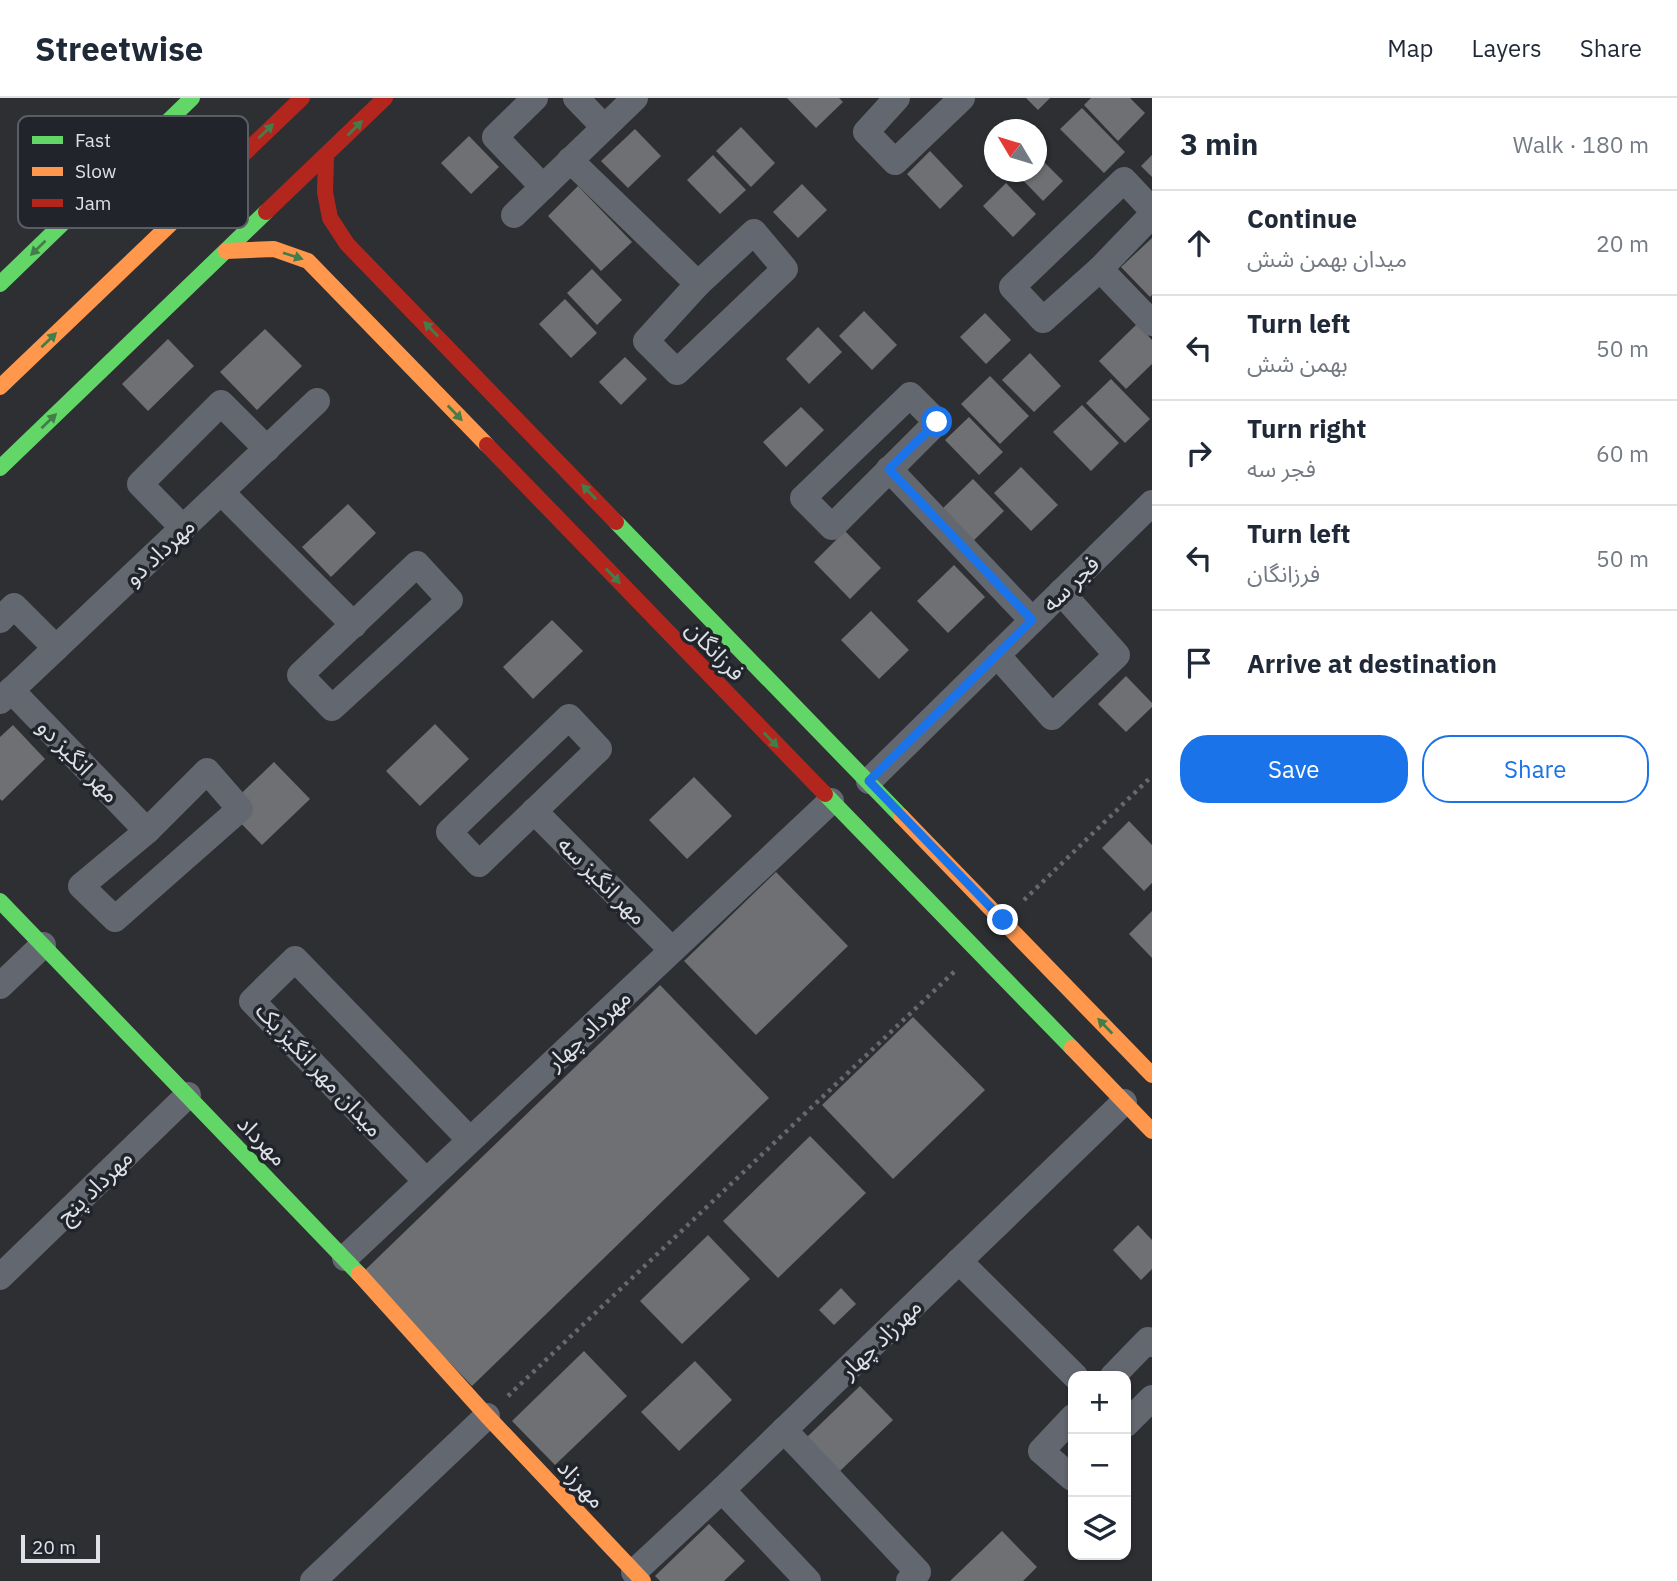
<!DOCTYPE html>
<meta charset="utf-8">
<style>
body{margin:0;font-family:"IBM Plex Sans","Noto Sans Arabic",sans-serif;background:#f6f6f7;color:#1f2937}
.controls{position:absolute;right:21px;bottom:21px;display:grid;overflow:hidden;border-radius:14px;box-shadow:0 2px 5px #0004}
.controls button{width:63px;height:63px;display:grid;place-items:center;padding:0;border:0;border-bottom:2px solid #e0e1e3;background:#fff;color:#1f2937;font:35px sans-serif}
.compass{position:absolute;left:984px;top:21px;width:63px;height:63px;border-radius:50%;background:#fff;box-shadow:0 2px 5px #0004;rotate:308deg}
.scale{position:absolute;left:21px;bottom:18px;width:79px;box-sizing:border-box;padding-left:7px;border:4px solid #dee1e6;border-top:0;font-size:19px;line-height:24px;white-space:nowrap;color:#dee1e6;-webkit-text-stroke:5px #21242b;paint-order:stroke}
.stop{position:absolute;width:21px;height:21px;margin:-16px;border:5px solid #1a73e8;border-radius:50%;background:#fff}
.stop.end{background:#1a73e8;border-color:#fff;box-shadow:0 2px 7px #0008}
.list{margin:0;padding:0;list-style:none}
h2{display:flex;justify-content:space-between;align-items:center;height:91px;margin:0;padding:0 28px;font-size:30px}
h2 small{font-size:23px;font-weight:400;color:#747a83}
.list li{display:grid;grid-template-columns:46px 1fr auto;gap:21px;align-items:center;box-sizing:border-box;height:105px;padding:0 28px;border-top:2px solid #e0e1e3}
.list b{display:block;font-size:26px;white-space:nowrap}
.list p{margin:0;font-size:23px;white-space:nowrap;color:#747a83}
.list em{font-size:23px;font-style:normal;color:#747a83}
.actions{display:flex;gap:14px;padding:21px 28px}
.actions a{flex:1;padding:16px 0;border:2px solid #1a73e8;border-radius:28px;text-align:center;font-size:24px;color:#1a73e8}
.actions .main{background:#1a73e8;color:#fff}
.icon{flex:none;width:38px;height:38px;fill:none;stroke:currentColor;stroke-width:2;stroke-linecap:round;stroke-linejoin:round}
.map{position:relative;flex:none;width:1152px;height:1483px;overflow:hidden}
header{display:flex;align-items:center;gap:42px;box-sizing:border-box;height:98px;padding:0 35px;background:#fff;border-bottom:2px solid #e0e1e3}
header strong{font-size:33px}
nav{display:flex;gap:38px;margin-inline-start:auto;font-size:24px}
main{display:flex}
aside{flex:1;background:#fff}
.map>svg:first-child{display:block}
.building{fill:#6e7073}
.lines{fill:none;stroke-linecap:round;stroke-linejoin:round}
.path{stroke:#66696f;stroke-width:4.5;stroke-dasharray:3.5 5;stroke-linecap:butt}
.street{stroke:#63676f;stroke-width:26}
.fast{stroke:#63d668;stroke-width:16}
.slow{stroke:#ff974d;stroke-width:16}
.jam{stroke:#b3261e;stroke-width:16}
.oneway{fill:#427d4a}
.route{stroke:#1a73e8;stroke-width:9}
.labels{text-anchor:middle;dominant-baseline:central;stroke-width:7;stroke-linejoin:round;paint-order:stroke}
.street-label{font-size:23px;fill:#dee1e6;stroke:#21242b}
.key{fill:#21242b;stroke:#5a5d63;stroke-width:2}
.key-label{font-size:19px;fill:#dee1e6}
</style>
<header>
<strong>Streetwise</strong>
<nav><a>Map</a><a>Layers</a><a>Share</a></nav>
</header>
<main>
<div class="map">
<svg width="1152" height="1483" viewBox="0 0 1152 1483">
<rect width="100%" height="100%" fill="#2d2f33"/>
<g class="building">
<path d="M787,0H839L843,4L816,30Z"/>
<path d="M1026,0H1050L1038,12Z"/>
<path d="M1091,0H1130L1145,15L1118,43L1084,7Z"/>
<path d="M1082,10L1125,54L1104,75L1060,31Z"/>
<path d="M741,29L775,65L751,89L716,53Z"/>
<path d="M635,31L661,58L628,90L601,63Z"/>
<path d="M469,38L499,69L471,96L441,65Z"/>
<path d="M930,53L963,88L940,111L907,76Z"/>
<path d="M1036,56L1063,83L1043,103L1015,74H1036Z"/>
<path d="M713,57L746,92L720,116L687,82Z"/>
<path d="M1152,57V79L1141,68Z"/>
<path d="M1006,85L1036,116L1013,139L983,108Z"/>
<path d="M802,86L827,112L798,140L773,114Z"/>
<path d="M578,88L632,144L601,173L548,118Z"/>
<path d="M1152,140V197L1150,199L1121,169Z"/>
<path d="M592,171L622,202L597,227L567,195Z"/>
<path d="M565,201L597,235L571,260L539,226Z"/>
<path d="M864,213L897,247L872,272L839,238Z"/>
<path d="M985,215L1011,242L986,266L960,239Z"/>
<path d="M1137,226L1152,242V266L1126,291L1099,263Z"/>
<path d="M818,229L842,254L809,286L786,261Z"/>
<path d="M265,231L302,268L257,312L220,274Z"/>
<path d="M168,241L194,268L148,313L122,286Z"/>
<path d="M1030,255L1061,288L1034,314L1002,282Z"/>
<path d="M625,259L647,281L621,307L599,284Z"/>
<path d="M990,278L1029,318L1000,346L961,306Z"/>
<path d="M1111,281L1150,321L1125,345L1086,305Z"/>
<path d="M1082,307L1119,345L1091,373L1053,334Z"/>
<path d="M801,309L824,332L786,369L763,344Z"/>
<path d="M969,319L1003,354L979,377L945,342Z"/>
<path d="M1021,369L1058,407L1031,433L994,395Z"/>
<path d="M973,381L1004,413L972,444L941,412Z"/>
<path d="M348,406L376,435L331,479L302,449Z"/>
<path d="M845,433L881,470L850,501L814,464Z"/>
<path d="M954,467L985,499L948,535L917,503Z"/>
<path d="M871,513L909,552L879,581L841,542Z"/>
<path d="M552,522L583,553L533,601L503,569Z"/>
<path d="M1126,578L1152,605V609L1126,634L1098,606Z"/>
<path d="M435,626L469,661L420,708L386,673Z"/>
<path d="M13,627L45,661L2,703L0,701V639Z"/>
<path d="M274,664L310,701L262,747L226,710Z"/>
<path d="M694,679L732,718L687,761L649,722Z"/>
<path d="M1129,723L1152,747V785L1144,793L1102,750Z"/>
<path d="M776,774L848,848L756,937L684,863Z"/>
<path d="M1152,813V860L1129,836Z"/>
<path d="M660,887L769,1000L472,1288L363,1174Z"/>
<path d="M913,919L985,992L893,1081L822,1007Z"/>
<path d="M810,1038L866,1095L778,1180L723,1123Z"/>
<path d="M1138,1127L1152,1142V1171L1141,1182L1113,1152Z"/>
<path d="M708,1137L750,1181L682,1246L640,1203Z"/>
<path d="M841,1190L856,1206L834,1227L819,1212Z"/>
<path d="M584,1253L627,1298L555,1367L512,1323Z"/>
<path d="M695,1263L732,1302L679,1353L641,1314Z"/>
<path d="M860,1288L893,1322L840,1373L807,1339Z"/>
<path d="M709,1426L745,1463L724,1483H660L655,1478Z"/>
<path d="M1002,1433L1037,1469L1023,1483H950Z"/>
</g>
<g class="lines">
<g class="path">
<path d="M1024,802L1152,678"/>
<path d="M508,1298L956,872"/>
</g>
<g class="street">
<path d="M535,0L495,39L543,89"/>
<path d="M576,0L604,29"/>
<path d="M897,0L866,34L895,64L962,0"/>
<path d="M570,62L698,186"/>
<path d="M1152,112L1124,82L1012,189L1043,222L1100,171L1152,117"/>
<path d="M514,117L635,0"/>
<path d="M754,134L785,171L677,274L646,243L698,186Z"/>
<path d="M1100,171L1152,225"/>
<path d="M910,297L937,324L832,429L803,400Z"/>
<path d="M889,371L1032,522"/>
<path d="M221,394L354,527"/>
<path d="M183,430L140,386L221,305L267,351"/>
<path d="M417,466L450,502L332,610L300,577Z"/>
<path d="M0,522L14,508L56,550"/>
<path d="M997,557L1052,619L1117,557L1061,494"/>
<path d="M11,592L147,733"/>
<path d="M0,603L317,303"/>
<path d="M569,619L599,651L479,766L449,734Z"/>
<path d="M207,673L240,711L115,821L81,788L147,733Z"/>
<path d="M869,683L1152,405"/>
<path d="M534,713L672,852"/>
<path d="M0,888L43,847"/>
<path d="M426,1083L252,903L295,861L470,1042"/>
<path d="M345,1160L831,703"/>
<path d="M959,1163L1075,1278"/>
<path d="M0,1179L188,997"/>
<path d="M1113,1278L1148,1242L1152,1246"/>
<path d="M1073,1319L1041,1353L1072,1380L1073,1378"/>
<path d="M1126,1326L1152,1300"/>
<path d="M784,1332L918,1474L909,1483"/>
<path d="M722,1392L808,1483"/>
<path d="M634,1474L722,1392L1124,1004"/>
<path d="M313,1483L487,1318"/>
</g>
<g class="fast">
<path d="M0,186L192,0"/>
<path d="M0,370L266,114"/>
<path d="M616,424L901,718"/>
<path d="M825,696L1072,950"/>
<path d="M0,803L359,1176"/>
</g>
<g class="slow">
<path d="M226,153L274,151L308,163L487,347"/>
<path d="M0,289L207,91"/>
<path d="M901,718L1152,977"/>
<path d="M1072,950L1152,1033"/>
<path d="M359,1176L487,1318L643,1483"/>
</g>
<g class="jam">
<path d="M326,59L325,94L330,120L347,146L616,424"/>
<path d="M207,91L302,0"/>
<path d="M266,114L385,0"/>
<path d="M487,347L825,696"/>
</g>
</g>
<defs><path id="oneway-solid" d="M-6-.8H1V-3.2L6.5 0L1 3.2V.8H-6Z" transform="scale(1.75)"/></defs>
<g class="oneway">
<use href="#oneway-solid" transform="translate(355 30) rotate(-45)"/>
<use href="#oneway-solid" transform="translate(266 33) rotate(-44)"/>
<use href="#oneway-solid" transform="translate(38 150) rotate(136)"/>
<use href="#oneway-solid" transform="translate(293 158) rotate(18)"/>
<use href="#oneway-solid" transform="translate(431 231) rotate(-134)"/>
<use href="#oneway-solid" transform="translate(49 242) rotate(-44)"/>
<use href="#oneway-solid" transform="translate(455 315) rotate(46)"/>
<use href="#oneway-solid" transform="translate(49 323) rotate(-44)"/>
<use href="#oneway-solid" transform="translate(589 394) rotate(-134)"/>
<use href="#oneway-solid" transform="translate(613 478) rotate(46)"/>
<use href="#oneway-solid" transform="translate(771 642) rotate(46)"/>
<use href="#oneway-solid" transform="translate(1105 928) rotate(-134)"/>
</g>
<g class="lines">
<path class="route" d="M937,324L889,371L1032,522L869,683L1003,822"/>
</g>
<g class="labels">
<g class="street-label">
<text transform="translate(159 453) rotate(-43)">مهرداد دو</text>
<text transform="translate(1070 485) rotate(-44)">فجر سه</text>
<text transform="translate(716 552) rotate(46)">فرزانگان</text>
<text transform="translate(79 662) rotate(46)">مهر انگیز دو</text>
<text transform="translate(603 782) rotate(45)">مهر انگیز سه</text>
<text transform="translate(588 931) rotate(-43)">مهرداد چهار</text>
<text transform="translate(320 971) rotate(47)">میدان مهر انگیز یک</text>
<text transform="translate(263 1042) rotate(46)">مهرداد</text>
<text transform="translate(94 1088) rotate(-44)">مهرداد پنج</text>
<text transform="translate(880 1240) rotate(-44)">مهرزاد چهار</text>
<text transform="translate(582 1385) rotate(47)">مهرزاد</text>
</g>
</g>
<rect x="18" y="18" width="230" height="112" rx="10" class="key"/>
<rect x="32" y="38" width="31" height="8" fill="#63d668"/>
<rect x="32" y="69" width="31" height="9" fill="#ff974d"/>
<rect x="32" y="101" width="31" height="8" fill="#b3261e"/>
<g class="key-label">
<text x="75" y="49">Fast</text>
<text x="75" y="80">Slow</text>
<text x="75" y="112">Jam</text>
</g>
</svg>
<div class="controls">
<button>+</button>
<button>−</button>
<button><svg class="icon" aria-label="layers" viewBox="0 0 24 24"><path d="M12 4l9 5-9 5-9-5zM3 14l9 5 9-5"/></svg></button>
</div>
<svg class="compass" viewBox="-18 -18 36 36"><path d="M0-13l5 13h-10z" fill="#e53935"/><path d="M0 13l5-13h-10z" fill="#747a83"/></svg>
<div class="scale">20 m</div>
<div class="stop" style="left:937px;top:324px"></div>
<div class="stop end" style="left:1003px;top:822px"></div>
</div>
<aside>
<h2>3 min<small>Walk · 180 m</small></h2>
<ul class="list">
<li><svg class="icon" aria-label="ahead" viewBox="0 0 24 24"><path d="M12 20V5M6 11l6-6 6 6"/></svg><div><b>Continue</b><p>میدان بهمن شش</p></div><em>20 m</em></li>
<li><svg class="icon" aria-label="left" viewBox="0 0 24 24"><path d="M17 20v-9H6M10 6l-5 5 5 5"/></svg><div><b>Turn left</b><p>بهمن شش</p></div><em>50 m</em></li>
<li><svg class="icon" aria-label="right" viewBox="0 0 24 24"><path d="M7 20v-9h11M14 6l5 5-5 5"/></svg><div><b>Turn right</b><p>فجر سه</p></div><em>60 m</em></li>
<li><svg class="icon" aria-label="left" viewBox="0 0 24 24"><path d="M17 20v-9H6M10 6l-5 5 5 5"/></svg><div><b>Turn left</b><p>فرزانگان</p></div><em>50 m</em></li>
<li><svg class="icon" aria-label="arrive" viewBox="0 0 24 24"><path d="M6 21V4h12l-3 4 3 4H6"/></svg><div><b>Arrive at destination</b></div></li>
</ul>
<div class="actions"><a class="main">Save</a><a>Share</a></div>
</aside>
</main>
